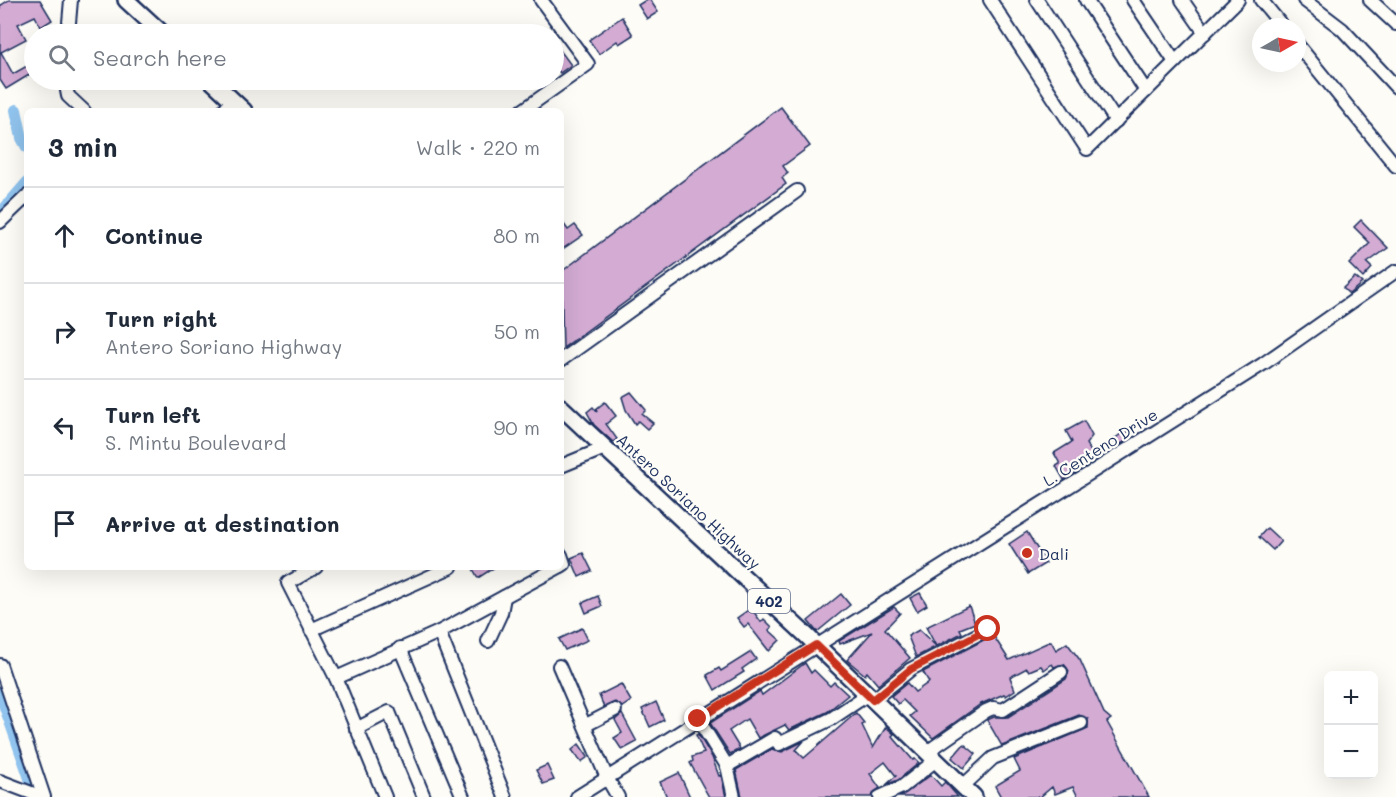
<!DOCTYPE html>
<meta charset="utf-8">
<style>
body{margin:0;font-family:Mali,sans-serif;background:#f6f6f7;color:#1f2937}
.controls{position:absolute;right:18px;bottom:18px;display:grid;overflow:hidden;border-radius:9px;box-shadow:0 6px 24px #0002}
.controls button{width:54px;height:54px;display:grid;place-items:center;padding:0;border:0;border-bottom:2px solid #e0e1e3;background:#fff;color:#1f2937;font:30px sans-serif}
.compass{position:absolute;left:1252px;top:18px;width:54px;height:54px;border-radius:50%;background:#fff;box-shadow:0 6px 24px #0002;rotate:81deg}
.stop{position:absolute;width:18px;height:18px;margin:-14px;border:4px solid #c8321e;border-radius:50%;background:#fff}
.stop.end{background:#c8321e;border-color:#fff;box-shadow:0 2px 6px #0008}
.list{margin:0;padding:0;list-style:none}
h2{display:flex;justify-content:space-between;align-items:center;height:78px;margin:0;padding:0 24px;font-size:26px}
h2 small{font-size:20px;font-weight:400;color:#747a83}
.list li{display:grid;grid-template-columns:39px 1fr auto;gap:18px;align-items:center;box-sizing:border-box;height:96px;padding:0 24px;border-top:2px solid #e0e1e3}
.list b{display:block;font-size:22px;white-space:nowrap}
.list p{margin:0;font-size:20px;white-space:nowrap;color:#747a83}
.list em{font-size:20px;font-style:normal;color:#747a83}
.icon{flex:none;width:33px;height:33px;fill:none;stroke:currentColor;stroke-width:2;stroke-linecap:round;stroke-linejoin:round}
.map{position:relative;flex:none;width:1396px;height:797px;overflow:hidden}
.search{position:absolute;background:#fff;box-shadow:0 6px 24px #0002;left:24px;top:24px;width:540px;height:66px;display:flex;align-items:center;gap:15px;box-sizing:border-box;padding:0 21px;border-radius:33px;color:#747a83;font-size:22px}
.panel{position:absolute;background:#fff;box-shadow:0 6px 24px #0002;left:24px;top:108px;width:540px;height:462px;border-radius:9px}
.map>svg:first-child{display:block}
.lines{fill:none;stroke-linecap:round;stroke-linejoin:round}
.canal{stroke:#90c3ed;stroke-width:12}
.building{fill:#d3abd3;stroke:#1b2f5e;stroke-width:1.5}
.minor-casing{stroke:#1b2f5e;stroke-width:16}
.major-casing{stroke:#1b2f5e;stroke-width:20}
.minor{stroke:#fdfcf7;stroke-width:12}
.major{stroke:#fdfcf7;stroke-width:15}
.route{stroke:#c8321e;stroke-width:8}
.poi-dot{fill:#c8321e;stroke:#fdfcf7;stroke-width:2}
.labels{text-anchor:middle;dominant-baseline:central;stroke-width:4.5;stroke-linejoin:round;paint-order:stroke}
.shield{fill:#fdfcf7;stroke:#5f6c8c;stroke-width:1.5}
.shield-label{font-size:15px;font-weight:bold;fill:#1b2f5e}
.street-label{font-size:16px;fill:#1b2f5e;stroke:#fdfcf7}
.poi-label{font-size:16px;fill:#1b2f5e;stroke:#fdfcf7;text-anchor:start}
</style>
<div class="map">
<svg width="1396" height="797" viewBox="0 0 1396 797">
<rect width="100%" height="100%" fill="#fdfcf7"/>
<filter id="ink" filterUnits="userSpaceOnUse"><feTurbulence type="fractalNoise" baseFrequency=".0167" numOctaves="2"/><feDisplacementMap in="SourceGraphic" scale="12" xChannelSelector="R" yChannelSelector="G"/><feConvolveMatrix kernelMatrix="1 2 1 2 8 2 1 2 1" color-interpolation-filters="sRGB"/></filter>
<g filter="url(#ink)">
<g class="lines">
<g class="canal">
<path d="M16,110L22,138L27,147"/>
<path d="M0,214L27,183"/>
<path d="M0,693L32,784"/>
</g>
</g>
<g class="building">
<path d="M9,0H40L52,20L41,27L35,16L18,24L26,39L1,52L13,74L34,62V72L6,89L0,80V6Z"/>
<path d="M646,0H650L658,12L647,19L638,5Z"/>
<path d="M622,17L633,35L619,44L617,41L599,54L589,40Z"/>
<path d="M554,42L571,65L560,73L554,65Z"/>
<path d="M781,107L810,146L783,166L788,173L782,178L786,184L563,348L561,272Z"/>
<path d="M561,220L568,230L575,225L583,235L561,250Z"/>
<path d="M1361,220L1388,248L1367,263L1372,268L1363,278L1349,264L1370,243L1354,227Z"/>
<path d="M1355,277L1362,283L1349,294L1343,288Z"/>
<path d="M631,392L646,410L642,414L653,423L647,429L638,421L635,424L626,410L622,397Z"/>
<path d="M605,402L616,416L606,424L617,439L613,442L594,425L587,412L593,407L597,412L596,409Z"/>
<path d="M1084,421L1092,436L1086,444L1095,458L1064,480L1056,466L1060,464L1054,453L1072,442L1066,431Z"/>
<path d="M1126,430L1132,437L1118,446L1113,440Z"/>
<path d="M1267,528L1281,541L1273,550L1259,537Z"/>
<path d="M1027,532L1046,563L1028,574L1009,544Z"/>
<path d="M583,553L592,571L579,577L571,558Z"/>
<path d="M472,567H495L478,578Z"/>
<path d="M920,593L927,605L917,611L910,598Z"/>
<path d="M841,594L850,605L817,632L808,621Z"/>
<path d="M598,596L602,606L586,613L582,603Z"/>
<path d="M969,606L975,623L960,629L962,633L916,657L908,636L919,630L936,646L926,627Z"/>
<path d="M894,607L900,613L885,629L910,658L878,685L867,672L865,675L847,660L872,632L840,644L839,641Z"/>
<path d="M751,608L761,622L764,619L772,627L769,630L780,640L769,651L748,624L744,627L737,618Z"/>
<path d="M582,628L588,640L565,650L559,639Z"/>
<path d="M993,635L1009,660L1051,641L1056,650L1067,643L1080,660L1104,713L1111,719L1107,722L1149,797H1078L1073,787L1055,794L1052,787L1040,797H1001L995,786L1020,771L1014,759L1088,728V719L1079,715L1002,746L987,720L994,717H1008L1066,679L1069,671L1064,664L1054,667L1052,664L1044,670L1041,666L1029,671L1027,668L1010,677L1015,690L1006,696L1004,694L981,704L933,738L910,716L915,712L903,700L898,704L891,696L907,683L915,692L929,682L923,672Z"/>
<path d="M751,652L756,659L742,669L744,672L715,690L707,675L719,668L721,671Z"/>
<path d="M805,663L811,673L814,670L830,686L834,682L848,695L827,712L789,730L785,725L758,738L747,719L729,731L740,749L730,754L710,723L760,691L762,695Z"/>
<path d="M621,684L631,701L622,707L615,702L604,707L599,695Z"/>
<path d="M656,702L664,720L650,727L642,709Z"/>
<path d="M856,713L864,723L862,725L873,748L886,727L894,734L892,736L913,760L915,759L919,763L898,780L886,785L896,776L885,762L870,774L880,788L874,792L872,797H742L736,770L772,749L782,752L804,741L796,750L804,758Z"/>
<path d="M622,714L637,742L622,750L614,738L622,733L615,720Z"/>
<path d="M698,734L712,757L719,776L721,775L726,797H709L690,763L693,761L692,757L704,753L696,735Z"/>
<path d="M579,744L588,757L581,762L572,750Z"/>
<path d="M964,744L976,754L964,768L952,758Z"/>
<path d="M547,765L554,780L543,784L536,770Z"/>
<path d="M679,773L690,797H667L660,782Z"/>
<path d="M931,775L941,786L945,782L958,797H900Z"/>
</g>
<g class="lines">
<g class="minor-casing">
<g id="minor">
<path d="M990,0L1087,149L1238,0"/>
<path d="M1037,0L1116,121"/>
<path d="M1086,0L1146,91"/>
<path d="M1133,0L1175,62"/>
<path d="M1182,0L1205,33"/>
<path d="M1261,0L1283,27"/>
<path d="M1304,0L1342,29L1396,87"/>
<path d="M1370,0L1396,24"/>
<path d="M68,34L71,0"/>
<path d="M145,34L152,25"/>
<path d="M1297,44L1396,166"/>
<path d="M65,80L68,96L84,111"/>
<path d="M223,111L232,100"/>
<path d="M522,111L588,64L541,0"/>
<path d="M0,222L27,196"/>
<path d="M561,360L797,191"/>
<path d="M561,466L605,448"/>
<path d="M561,555L564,564L561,566"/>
<path d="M316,567L288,583L336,678L385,797"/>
<path d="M311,630L451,567"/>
<path d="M488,641L501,613L504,597"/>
<path d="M400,648L463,797"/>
<path d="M0,665L44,797"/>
<path d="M559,666L607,778L618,797"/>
<path d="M336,678L439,632"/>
<path d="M873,700L911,669L988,629"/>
<path d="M698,719L727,766"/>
<path d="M586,725L615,710"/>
<path d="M356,729L389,712L424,797"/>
<path d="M927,752L986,711L993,708L1003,710L1061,672"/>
<path d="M0,781L42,797"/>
<path d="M963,786L993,758L1081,723"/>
<path d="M505,797L439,632L559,567"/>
<path d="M577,797L1263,364L1396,271"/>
<path d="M734,797L727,766L775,738L779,744L831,719L867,695"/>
<path d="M880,797L902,787L936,760"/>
</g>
</g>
<g class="major-casing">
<g id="major">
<path d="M126,0L163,34"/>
<path d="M211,80L244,111"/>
<path d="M561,407L807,636L974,797"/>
</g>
</g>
<use href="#minor" class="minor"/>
<use href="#major" class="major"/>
</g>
</g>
<g class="lines" filter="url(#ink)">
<path class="route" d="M698,719L816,645L873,700L911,669L988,629"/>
</g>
<circle class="poi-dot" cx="1027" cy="553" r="6"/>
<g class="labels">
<rect class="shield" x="748" y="589" width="42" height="24" rx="4.5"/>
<g class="shield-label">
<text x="769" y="601">402</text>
</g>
<g class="street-label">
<text transform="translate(1100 447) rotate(-32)">L. Centeno Drive</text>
<text transform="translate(689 501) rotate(43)">Antero Soriano Highway</text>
</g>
<g class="poi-label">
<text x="1039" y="553">Dali</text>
</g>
</g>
</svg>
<div class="controls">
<button>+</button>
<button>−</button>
</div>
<svg class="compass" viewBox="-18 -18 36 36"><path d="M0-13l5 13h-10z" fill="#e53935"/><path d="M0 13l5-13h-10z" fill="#747a83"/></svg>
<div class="stop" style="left:988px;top:629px"></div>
<div class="stop end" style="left:698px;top:719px"></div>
<div class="search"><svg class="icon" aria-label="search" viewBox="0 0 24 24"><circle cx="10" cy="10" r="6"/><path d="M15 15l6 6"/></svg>Search here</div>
<section class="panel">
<h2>3 min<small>Walk · 220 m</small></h2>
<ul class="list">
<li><svg class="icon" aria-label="ahead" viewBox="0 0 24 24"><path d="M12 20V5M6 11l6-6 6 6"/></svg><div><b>Continue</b></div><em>80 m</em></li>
<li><svg class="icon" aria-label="right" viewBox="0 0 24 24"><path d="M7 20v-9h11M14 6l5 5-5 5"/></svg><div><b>Turn right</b><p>Antero Soriano Highway</p></div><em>50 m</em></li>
<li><svg class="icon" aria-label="left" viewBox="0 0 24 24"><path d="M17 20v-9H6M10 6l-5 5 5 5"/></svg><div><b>Turn left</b><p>S. Mintu Boulevard</p></div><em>90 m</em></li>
<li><svg class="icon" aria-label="arrive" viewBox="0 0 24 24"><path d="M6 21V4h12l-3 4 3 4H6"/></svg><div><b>Arrive at destination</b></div></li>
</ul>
</section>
</div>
